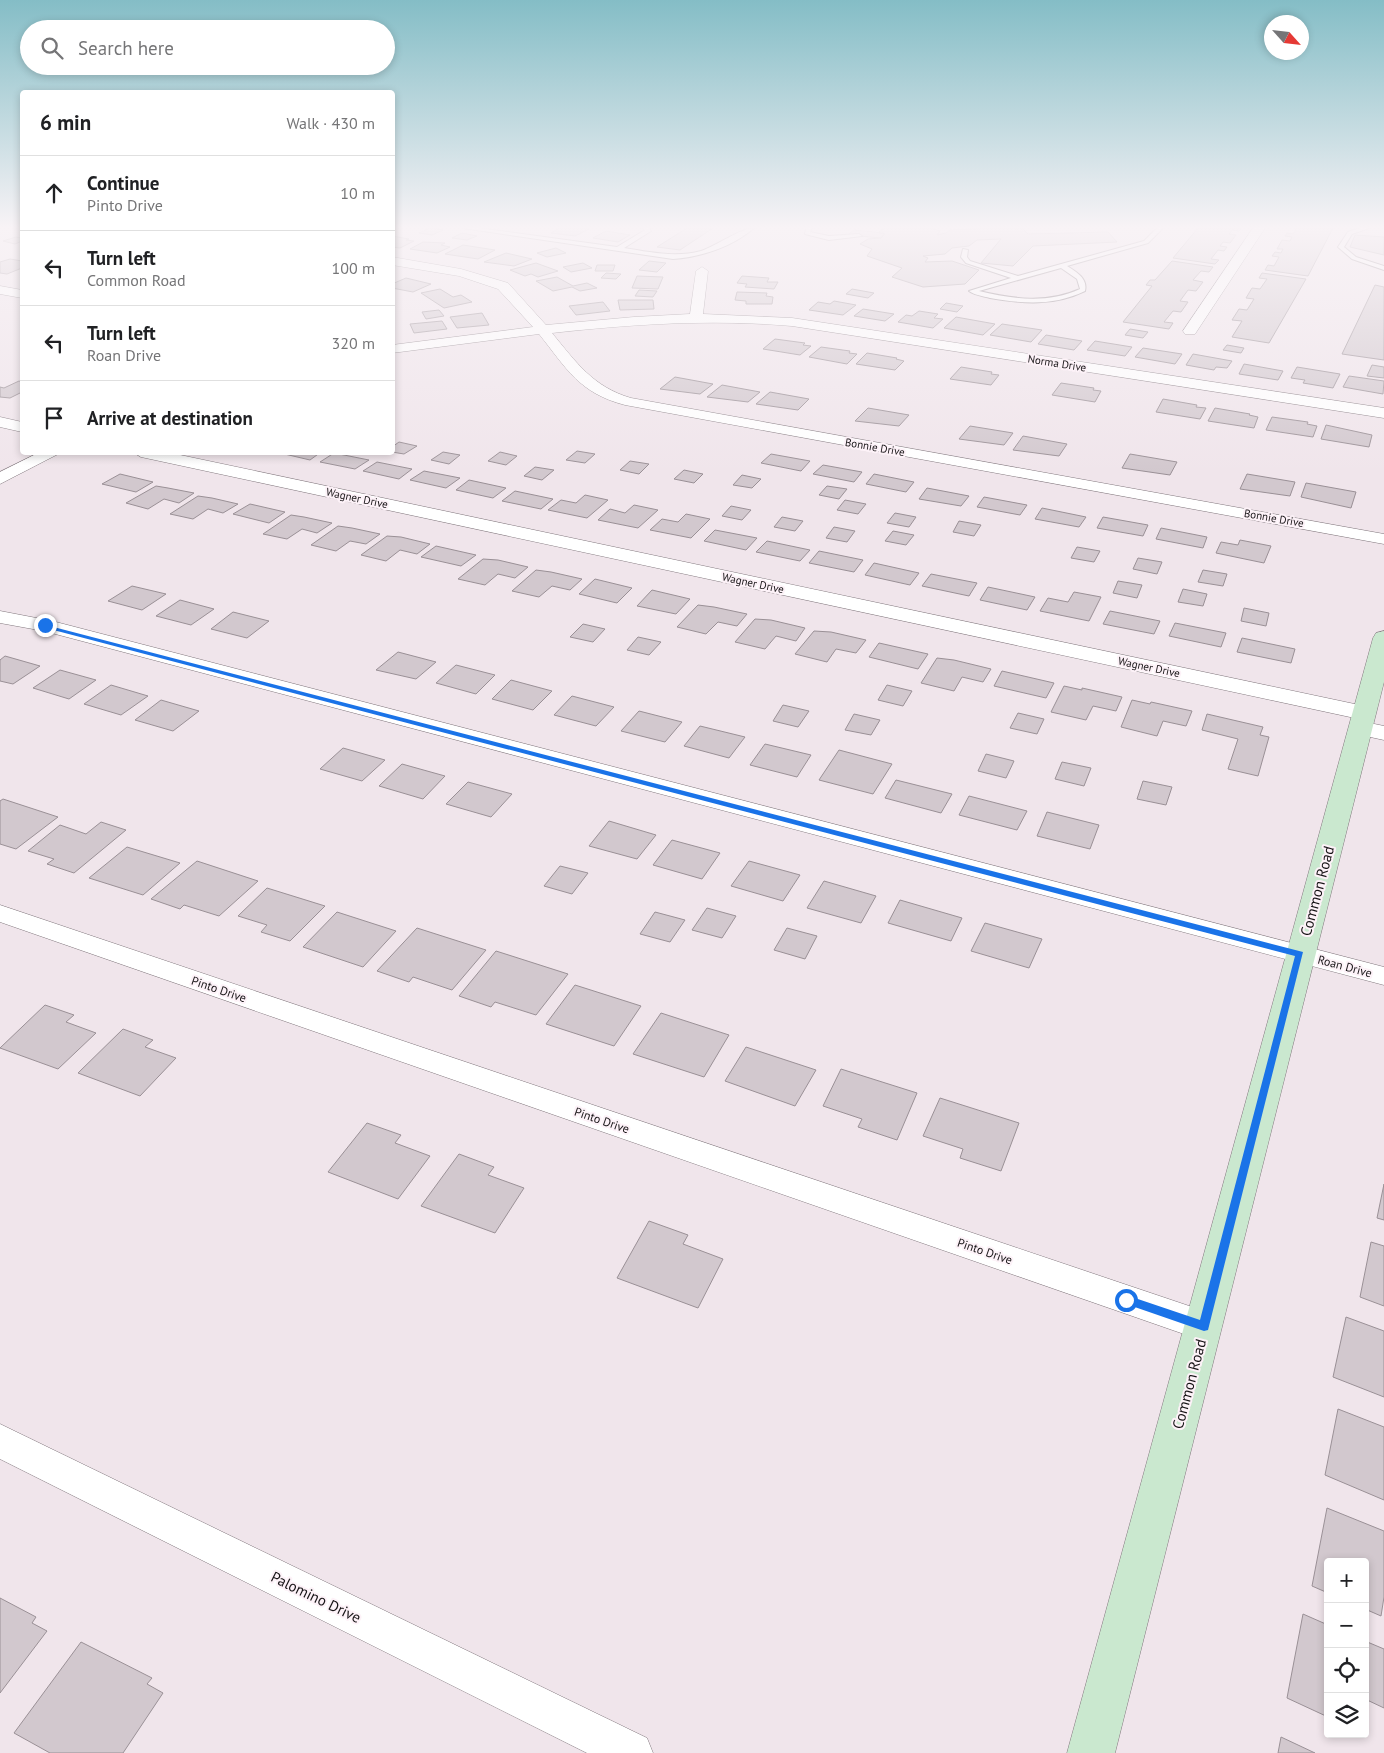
<!DOCTYPE html>
<meta charset="utf-8">
<style>
body{margin:0;font-family:"PT Sans",sans-serif;background:#f2f2f2;color:#202124}
.controls{position:absolute;right:15px;bottom:15px;display:grid;overflow:hidden;border-radius:5px;box-shadow:0 2px 8px #0003}
.controls button{width:45px;height:45px;display:grid;place-items:center;padding:0;border:0;border-bottom:1px solid #e0e0e0;background:#fff;color:#202124;font:25px sans-serif}
.compass{position:absolute;left:1264px;top:15px;width:45px;height:45px;border-radius:50%;background:#fff;box-shadow:0 2px 8px #0003;rotate:117deg}
.stop{position:absolute;width:15px;height:15px;margin:-11px;border:4px solid #1a73e8;border-radius:50%;background:#fff}
.stop.end{background:#1a73e8;border-color:#fff;box-shadow:0 1px 5px #0008}
.list{margin:0;padding:0;list-style:none}
h2{display:flex;justify-content:space-between;align-items:center;height:65px;margin:0;padding:0 20px;font-size:21px}
h2 small{font-size:16px;font-weight:400;color:#757577}
.list li{display:grid;grid-template-columns:32px 1fr auto;gap:15px;align-items:center;box-sizing:border-box;height:75px;padding:0 20px;border-top:1px solid #e0e0e0}
.list b{display:block;font-size:19px;white-space:nowrap}
.list p{margin:0;font-size:16px;white-space:nowrap;color:#757577}
.list em{font-size:16px;font-style:normal;color:#757577}
.icon{flex:none;width:28px;height:28px;fill:none;stroke:currentColor;stroke-width:2;stroke-linecap:round;stroke-linejoin:round}
.map{position:relative;flex:none;width:1384px;height:1753px;overflow:hidden}
.search{position:absolute;background:#fff;box-shadow:0 2px 8px #0003;left:20px;top:20px;width:375px;height:55px;display:flex;align-items:center;gap:12px;box-sizing:border-box;padding:0 18px;border-radius:28px;color:#757577;font-size:19px}
.panel{position:absolute;background:#fff;box-shadow:0 2px 8px #0003;left:20px;top:90px;width:375px;height:365px;border-radius:5px}
.map>svg:first-child{display:block}
.building{fill:#d2c8ce;stroke:#9a9096}
.lines{fill:none;stroke-linecap:round;stroke-linejoin:round}
.lane-casing{stroke:#81777d;stroke-width:2}
.street-casing{stroke:#81777d;stroke-width:1}
.secondary-casing{stroke:#81777d;stroke-width:1}
.lane{fill:#fff;fill-rule:evenodd}
.street{fill:#fff;fill-rule:evenodd}
.secondary{fill:#cae8cf;fill-rule:evenodd}
.route{fill:#1a73e8}
.labels{text-anchor:middle;dominant-baseline:central;stroke-width:4;stroke-linejoin:round;paint-order:stroke}
.far-street-label{font-size:11px;fill:#171416;stroke:#fdf2f8}
.street-label{font-size:12px;fill:#171416;stroke:#fdf2f8}
.near-street-label{font-size:15px;fill:#171416;stroke:#fdf2f8}
</style>
<div class="map">
<svg width="1384" height="1753" viewBox="0 0 1384 1753">
<rect width="100%" height="100%" fill="#f0e5eb"/>
<g class="building">
<path d="M430,228L443,230L432,235L419,233Z"/>
<path d="M560,228H581L589,229L575,236L551,233Z"/>
<path d="M687,228H713L680,250L657,247Z"/>
<path d="M884,228H931L940,231L937,235L946,233L950,230L991,228H1022L1028,234L1108,232L1117,242L1033,246L1013,266L981,263L1001,239L977,240L969,246L952,248L945,254L923,256L928,258L925,262L952,261L979,270L965,284L923,287L892,277L902,268L867,256L872,249L860,244L868,239L880,238L885,234L879,232Z"/>
<path d="M1198,228H1242L1239,231L1232,230L1229,234L1236,235L1230,243L1223,242L1220,246L1227,247L1224,251L1218,250L1211,259L1219,260L1215,264L1173,258Z"/>
<path d="M1297,228H1333L1308,276L1265,270L1268,265L1274,266L1279,257L1272,256L1275,252L1281,253L1283,249H1277L1282,240L1290,241L1292,237L1285,236L1287,233L1293,234Z"/>
<path d="M854,230L875,232L884,234L881,238L848,235Z"/>
<path d="M606,231L630,235L618,242L593,238Z"/>
<path d="M462,233L477,236L467,240L452,238Z"/>
<path d="M1355,235L1384,237V255L1350,247Z"/>
<path d="M392,236L409,239L406,240L414,241L400,248L392,247Z"/>
<path d="M16,237L22,238V241L15,244L3,241Z"/>
<path d="M423,242L445,243L441,245L450,247L437,253L410,249Z"/>
<path d="M463,245L495,250L478,259L445,254Z"/>
<path d="M556,248L566,253L547,257L537,253Z"/>
<path d="M506,253L532,259L514,266L484,262Z"/>
<path d="M10,259L22,261V268L7,274L0,273V262Z"/>
<path d="M649,261L666,263L657,272L639,270Z"/>
<path d="M1172,261L1213,267L1209,272L1201,271L1193,280L1203,282L1196,291L1188,290L1180,301L1188,302L1181,312L1173,311L1164,322L1173,323L1169,329L1123,322L1152,286L1146,285L1150,280H1155Z"/>
<path d="M536,263L558,271L538,277L531,274L525,276L510,270Z"/>
<path d="M583,263L592,268L571,272L563,267Z"/>
<path d="M597,265H615L613,271H595Z"/>
<path d="M606,273L621,274L616,279L601,278Z"/>
<path d="M1262,273L1306,279L1269,343L1232,337L1242,321L1232,320L1239,309L1247,310L1254,299L1246,298L1252,288L1260,289L1267,279L1259,278Z"/>
<path d="M637,276L663,277L658,289L632,288Z"/>
<path d="M742,276L769,278L767,282H778L774,289L745,287L747,284L737,283Z"/>
<path d="M557,277L573,286L587,283L597,288L580,291L572,287L553,291L536,281Z"/>
<path d="M406,278L431,284L413,292L392,288V284Z"/>
<path d="M1375,285L1384,287V360L1342,354Z"/>
<path d="M440,289L453,297L461,295L472,302L444,308L421,293Z"/>
<path d="M852,289L874,293L868,298L846,294Z"/>
<path d="M639,290L657,291L653,297L635,296Z"/>
<path d="M737,292L767,293L766,296L773,297L772,304H746V301L735,300Z"/>
<path d="M618,300H653L654,309L620,310Z"/>
<path d="M834,301L856,305L843,315L809,310L818,302L830,304Z"/>
<path d="M603,302L610,311L576,315L569,306Z"/>
<path d="M946,303L963,306L957,312L940,309Z"/>
<path d="M863,309L894,314L885,321L854,316Z"/>
<path d="M439,310L444,316L426,319L422,312Z"/>
<path d="M919,311L938,314L934,318L943,319L933,328L898,322L906,315L912,316Z"/>
<path d="M482,313L489,325L457,328L450,317Z"/>
<path d="M956,317L995,324L983,335L944,328Z"/>
<path d="M442,321L447,329L414,333L410,324Z"/>
<path d="M1002,324L1042,330L1031,342L990,335Z"/>
<path d="M1130,329L1148,332L1143,338L1125,335Z"/>
<path d="M1046,335L1082,341L1074,350L1038,344Z"/>
<path d="M775,339L805,343L803,345L811,346L800,355L763,349Z"/>
<path d="M1095,341L1132,347L1125,356L1087,350Z"/>
<path d="M1227,345L1244,348L1241,353L1223,350Z"/>
<path d="M821,347L850,351L849,353L857,354L847,364L809,357Z"/>
<path d="M1143,348L1182,354L1175,364L1135,357Z"/>
<path d="M867,353L897,358L896,359L904,361L895,370L856,364Z"/>
<path d="M1193,354L1232,361L1227,368L1216,367L1214,370L1186,365Z"/>
<path d="M1244,364L1283,371L1278,380L1239,374Z"/>
<path d="M1372,365L1384,367V378L1367,376Z"/>
<path d="M961,367L992,372L991,374L999,375L991,385L950,379Z"/>
<path d="M1297,367L1340,374L1333,388L1303,383L1305,380L1291,378Z"/>
<path d="M1349,376L1384,381L1383,394L1343,387Z"/>
<path d="M675,377L713,384L700,394L660,389Z"/>
<path d="M19,381L22,382V392L10,398L0,397V387L4,388Z"/>
<path d="M1061,383L1094,388L1093,390L1101,391L1095,402L1052,395Z"/>
<path d="M722,385L760,392L748,402L707,397Z"/>
<path d="M770,392L809,399L798,410L756,404Z"/>
<path d="M1163,399L1197,405L1196,407L1206,408L1200,419L1156,412Z"/>
<path d="M868,408L909,415L899,426L855,421Z"/>
<path d="M1215,408L1250,414L1249,415L1258,417L1254,428L1208,421Z"/>
<path d="M1272,417L1308,422L1307,424L1317,426L1313,437L1266,430Z"/>
<path d="M1326,425L1372,435L1369,447L1321,439Z"/>
<path d="M970,426L1013,433L1004,445L959,439Z"/>
<path d="M1023,436L1067,444L1059,456L1013,450Z"/>
<path d="M399,442L417,446L404,454L392,452V447Z"/>
<path d="M577,451L595,454L585,463L566,460Z"/>
<path d="M276,452H321L310,460Z"/>
<path d="M443,452L460,455L449,464L431,460Z"/>
<path d="M500,452L517,456L506,465L488,461Z"/>
<path d="M334,453L369,460L355,469L320,462Z"/>
<path d="M771,454L810,461L801,471L761,463Z"/>
<path d="M1130,454L1177,462L1170,475L1122,468Z"/>
<path d="M630,461L649,464L639,474L620,470Z"/>
<path d="M377,462L412,469L399,479L363,471Z"/>
<path d="M823,465L862,472L854,482L813,474Z"/>
<path d="M535,467L554,470L542,480L524,476Z"/>
<path d="M684,470L703,474L694,483L674,479Z"/>
<path d="M424,471L460,478L446,488L410,480Z"/>
<path d="M120,474L153,482L136,492L102,484Z"/>
<path d="M874,474L914,482L906,492L866,484Z"/>
<path d="M1247,474L1295,482L1290,496L1240,489Z"/>
<path d="M742,475L761,479L752,488L733,485Z"/>
<path d="M469,480L506,488L493,498L456,490Z"/>
<path d="M1306,483L1356,492L1351,508L1301,497Z"/>
<path d="M156,486L168,488L194,493L179,503L164,499L148,509L126,503Z"/>
<path d="M827,486L847,489L839,499L819,495Z"/>
<path d="M927,488L969,496L961,506L919,499Z"/>
<path d="M515,491L553,499L541,509L502,501Z"/>
<path d="M585,495L608,500L587,518L548,510L561,500L576,503Z"/>
<path d="M198,496L212,498L238,504L223,513L208,509L193,519L170,514Z"/>
<path d="M984,497L1027,505L1020,515L977,507Z"/>
<path d="M845,500L866,504L858,514L837,510Z"/>
<path d="M250,504L285,512L269,523L233,514Z"/>
<path d="M634,505L658,510L638,528L598,520L610,509L625,513Z"/>
<path d="M731,506L751,510L742,520L722,516Z"/>
<path d="M1042,508L1086,517L1079,527L1035,519Z"/>
<path d="M895,513L916,517L909,527L887,523Z"/>
<path d="M686,514L710,519L691,538L650,530L662,519L678,522Z"/>
<path d="M291,515L304,517L332,523L317,533L302,529L287,539L263,534Z"/>
<path d="M782,517L803,521L795,531L774,527Z"/>
<path d="M1103,517L1148,525L1143,536L1097,528Z"/>
<path d="M959,521L981,525L974,536L953,532Z"/>
<path d="M338,526L352,528L380,534L366,544L350,541L336,551L311,545Z"/>
<path d="M834,527L855,531L847,542L826,538Z"/>
<path d="M1161,528L1207,537L1203,548L1156,539Z"/>
<path d="M715,530L757,538L746,550L704,541Z"/>
<path d="M893,531L914,535L906,545L885,541Z"/>
<path d="M387,536L401,537L430,544L417,554L400,550L386,561L361,555Z"/>
<path d="M1240,540L1271,546L1264,563L1216,553L1221,542L1238,545Z"/>
<path d="M767,541L810,550L800,561L756,552Z"/>
<path d="M436,546L476,555L461,566L421,557Z"/>
<path d="M1077,547L1100,551L1094,562L1071,558Z"/>
<path d="M819,551L863,560L854,572L809,563Z"/>
<path d="M1138,558L1162,562L1157,574L1133,569Z"/>
<path d="M483,559L498,560L528,567L515,578L498,574L485,585L458,579Z"/>
<path d="M874,563L919,573L910,585L865,575Z"/>
<path d="M536,570L551,572L582,579L570,590L552,586L539,597L512,591Z"/>
<path d="M1203,570L1227,574L1223,586L1198,582Z"/>
<path d="M931,574L977,583L969,596L922,586Z"/>
<path d="M595,579L632,588L617,603L579,594Z"/>
<path d="M1118,581L1142,585L1137,598L1113,593Z"/>
<path d="M132,586L166,594L142,610L108,601Z"/>
<path d="M988,587L1035,597L1027,610L980,600Z"/>
<path d="M1183,589L1207,594L1203,606L1178,602Z"/>
<path d="M652,590L690,599L676,614L637,606Z"/>
<path d="M1074,592L1101,597L1089,621L1040,611L1048,598L1068,602Z"/>
<path d="M180,600L214,609L191,625L156,616Z"/>
<path d="M698,605L714,607L747,614L737,626L718,622L706,634L677,627Z"/>
<path d="M1244,608L1269,613L1266,626L1241,621Z"/>
<path d="M1110,611L1160,621L1154,634L1103,624Z"/>
<path d="M233,612L269,621L247,638L211,629Z"/>
<path d="M755,619L771,620L805,628L796,641L776,636L765,649L735,642Z"/>
<path d="M1175,623L1226,633L1221,647L1169,636Z"/>
<path d="M583,624L605,629L593,642L570,637Z"/>
<path d="M814,631L831,632L866,640L856,653L836,649L827,662L795,654Z"/>
<path d="M638,637L661,642L649,655L627,650Z"/>
<path d="M1242,638L1295,649L1291,663L1237,652Z"/>
<path d="M879,643L928,654L918,669L869,657Z"/>
<path d="M398,652L436,662L416,679L376,670Z"/>
<path d="M5,656L40,666L13,684L0,681V660Z"/>
<path d="M937,658L954,660L991,669L983,682L962,677L954,691L921,683Z"/>
<path d="M456,665L495,675L476,694L436,683Z"/>
<path d="M60,670L96,680L69,699L33,688Z"/>
<path d="M1002,671L1054,683L1046,698L994,686Z"/>
<path d="M511,680L552,691L533,710L492,699Z"/>
<path d="M111,685L148,696L121,715L84,704Z"/>
<path d="M887,685L912,691L903,706L878,700Z"/>
<path d="M1064,686L1082,690V688L1122,697L1116,711L1093,706L1086,720L1051,712Z"/>
<path d="M572,696L614,707L596,726L554,715Z"/>
<path d="M161,700L199,711L173,731L135,720Z"/>
<path d="M1132,700L1150,704L1151,702L1192,711L1186,726L1163,721L1157,736L1121,727Z"/>
<path d="M783,705L809,711L798,727L773,721Z"/>
<path d="M639,711L682,722L665,742L621,731Z"/>
<path d="M1018,713L1044,719L1037,734L1010,728Z"/>
<path d="M854,714L880,720L871,735L845,730Z"/>
<path d="M1207,714L1263,727L1260,735L1269,737L1258,776L1228,769L1238,739L1202,730Z"/>
<path d="M700,726L745,737L729,758L684,746Z"/>
<path d="M765,744L811,755L797,777L750,765Z"/>
<path d="M343,748L385,760L362,781L320,769Z"/>
<path d="M839,750L892,764L873,794L819,780Z"/>
<path d="M986,754L1014,761L1006,778L978,771Z"/>
<path d="M1062,762L1091,768L1084,786L1055,779Z"/>
<path d="M402,764L445,776L423,799L379,786Z"/>
<path d="M896,780L952,794L941,813L885,798Z"/>
<path d="M1143,781L1172,787L1166,805L1137,799Z"/>
<path d="M468,782L512,794L491,817L446,804Z"/>
<path d="M969,796L1027,811L1017,830L959,815Z"/>
<path d="M3,799L58,817L16,849L0,844V801Z"/>
<path d="M1047,812L1099,825L1090,849L1037,836Z"/>
<path d="M609,821L656,835L637,859L589,846Z"/>
<path d="M101,822L126,830L74,873L47,864L54,859L28,851L60,825L86,834Z"/>
<path d="M672,840L720,853L702,879L653,865Z"/>
<path d="M127,847L180,863L143,895L89,878Z"/>
<path d="M197,861L258,881L219,916L184,905L180,909L151,899Z"/>
<path d="M749,861L800,875L783,901L731,886Z"/>
<path d="M560,866L588,873L572,894L544,886Z"/>
<path d="M824,881L876,896L861,923L807,908Z"/>
<path d="M267,888L325,906L290,941L261,932L267,925L238,916Z"/>
<path d="M900,900L962,918L951,941L888,923Z"/>
<path d="M707,908L736,916L722,938L692,930Z"/>
<path d="M337,912L396,931L363,967L303,947Z"/>
<path d="M655,912L685,920L670,942L640,934Z"/>
<path d="M985,923L1042,939L1029,968L971,951Z"/>
<path d="M417,928L486,950L452,990L413,977L409,982L377,971Z"/>
<path d="M787,928L817,936L805,959L774,950Z"/>
<path d="M496,951L568,974L536,1015L495,1002L491,1007L459,996Z"/>
<path d="M575,985L641,1006L614,1046L546,1024Z"/>
<path d="M45,1005L74,1015L66,1022L96,1033L58,1069L0,1048Z"/>
<path d="M661,1013L729,1035L704,1077L633,1054Z"/>
<path d="M123,1029L153,1040L145,1047L176,1058L140,1096L78,1073Z"/>
<path d="M746,1047L816,1070L795,1106L725,1081Z"/>
<path d="M841,1069L917,1093L897,1140L858,1127L862,1119L823,1106Z"/>
<path d="M940,1098L1019,1123L1001,1171L960,1158L963,1149L923,1136Z"/>
<path d="M367,1123L401,1135L395,1143L430,1156L398,1199L328,1172Z"/>
<path d="M459,1154L494,1167L488,1175L524,1188L495,1233L421,1206Z"/>
<path d="M1384,1184V1220L1377,1218Z"/>
<path d="M649,1221L688,1235L683,1244L723,1259L698,1308L617,1278Z"/>
<path d="M1371,1242L1384,1246V1306L1360,1297Z"/>
<path d="M1346,1317L1384,1331V1397L1333,1377Z"/>
<path d="M1338,1409L1384,1427V1500L1325,1475Z"/>
<path d="M1327,1508L1384,1531V1597L1381,1616L1365,1609V1562H1328V1593L1312,1586Z"/>
<path d="M0,1598L36,1617L32,1623L47,1631L0,1693Z"/>
<path d="M1303,1614L1328,1625V1717L1287,1698Z"/>
<path d="M1365,1641L1384,1649V1708L1365,1699Z"/>
<path d="M81,1642L152,1678L147,1684L163,1693L123,1753H50L14,1733Z"/>
<path d="M1281,1737L1315,1753H1278Z"/>
</g>
<g class="lines">
<g class="lane-casing">
<g id="lane">
<path d="M463,228H478L617,247L645,230L642,228H649L651,231L624,248C650,252 675,258 701,251C716,246 741,228 754,228C732,247 701,257 673,259Z"/>
<path d="M806,228H812L810,232L829,236L859,234L862,236L829,240L805,234Z"/>
<path d="M1157,228H1163L1148,243L1067,266C1077,272 1088,279 1085,291C1054,306 1024,304 990,298C983,296 974,295 969,291L1011,278L966,263L961,257L963,249L968,250L967,257L970,261L1018,276L1144,241ZM1061,268L1077,279L1080,289C1047,304 1013,299 979,291Z"/>
<path d="M1360,228H1369L1352,234L1344,247L1356,257L1384,266V270L1352,259L1338,247L1348,232Z"/>
</g>
</g>
<g class="street-casing">
<g id="street">
<path d="M1253,228H1265L1195,334H1185L1183,331Z"/>
<path d="M392,257L461,269L508,283L546,325L634,317L690,314L696,271L702,267L708,271L703,314L792,318L1384,408V418L792,326C712,319 632,324 552,333C576,362 593,387 631,398L1384,534V544L625,405C579,393 567,369 539,334L392,353V345L533,327L498,289L459,276L392,265Z"/>
<path d="M0,286L22,290V298L0,294Z"/>
<path d="M0,417L22,422V432L0,427Z"/>
<path d="M40,452H62L0,484V472Z"/>
<path d="M133,452H166L1364,706L1372,708L1375,713L1372,718L1364,720L141,457Z"/>
<path d="M0,611L52,621L1384,967V985L44,631L0,623Z"/>
<path d="M1360,721L1384,726V740L1352,733L1349,728L1352,723Z"/>
<path d="M0,905L1204,1311L1216,1316L1221,1326L1216,1336L1204,1341L0,922Z"/>
<path d="M0,1424L647,1738L653,1753H587L0,1459Z"/>
</g>
</g>
<g class="secondary-casing">
<path id="secondary" d="M1384,631V682L1115,1753H1067L1373,638L1376,633Z"/>
</g>
<use href="#lane" class="lane"/>
<use href="#street" class="street"/>
<use href="#secondary" class="secondary"/>
</g>
<linearGradient id="sky" x2="0" y2="1"><stop stop-color="#84bdc6"/><stop offset="0.48" stop-color="#f8f3f6"/><stop offset="1" stop-color="#f8f3f6" stop-opacity="0"/></linearGradient>
<rect width="1384" height="473" fill="url(#sky)"/>
<path class="route" d="M42,624L1303,952L1208,1330L1204,1331L1126,1304L1120,1300L1126,1295L1200,1320L1295,956L42,627Z"/>
<g class="labels">
<g class="far-street-label">
<text transform="translate(1057 363) rotate(9)">Norma Drive</text>
<text transform="translate(875 447) rotate(10)">Bonnie Drive</text>
<text transform="translate(357 498) rotate(12)">Wagner Drive</text>
<text transform="translate(1274 518) rotate(10)">Bonnie Drive</text>
<text transform="translate(753 583) rotate(12)">Wagner Drive</text>
<text transform="translate(1149 667) rotate(12)">Wagner Drive</text>
</g>
<g class="street-label">
<text transform="translate(1345 966) rotate(15)">Roan Drive</text>
<text transform="translate(219 989) rotate(19)">Pinto Drive</text>
<text transform="translate(602 1120) rotate(19)">Pinto Drive</text>
<text transform="translate(985 1251) rotate(19)">Pinto Drive</text>
</g>
<g class="near-street-label">
<text transform="translate(1317 891) rotate(-75)">Common Road</text>
<text transform="translate(1189 1384) rotate(-75)">Common Road</text>
<text transform="translate(316 1597) rotate(26)">Palomino Drive</text>
</g>
</g>
</svg>
<div class="controls">
<button>+</button>
<button>−</button>
<button><svg class="icon" aria-label="locate" viewBox="0 0 24 24"><circle cx="12" cy="12" r="6"/><path d="M12 2v4M12 18v4M2 12h4M18 12h4"/></svg></button>
<button><svg class="icon" aria-label="layers" viewBox="0 0 24 24"><path d="M12 4l9 5-9 5-9-5zM3 14l9 5 9-5"/></svg></button>
</div>
<svg class="compass" viewBox="-18 -18 36 36"><path d="M0-13l5 13h-10z" fill="#e53935"/><path d="M0 13l5-13h-10z" fill="#757577"/></svg>
<div class="stop" style="left:1126px;top:1300px"></div>
<div class="stop end" style="left:45px;top:625px"></div>
<div class="search"><svg class="icon" aria-label="search" viewBox="0 0 24 24"><circle cx="10" cy="10" r="6"/><path d="M15 15l6 6"/></svg>Search here</div>
<section class="panel">
<h2>6 min<small>Walk · 430 m</small></h2>
<ul class="list">
<li><svg class="icon" aria-label="ahead" viewBox="0 0 24 24"><path d="M12 20V5M6 11l6-6 6 6"/></svg><div><b>Continue</b><p>Pinto Drive</p></div><em>10 m</em></li>
<li><svg class="icon" aria-label="left" viewBox="0 0 24 24"><path d="M17 20v-9H6M10 6l-5 5 5 5"/></svg><div><b>Turn left</b><p>Common Road</p></div><em>100 m</em></li>
<li><svg class="icon" aria-label="left" viewBox="0 0 24 24"><path d="M17 20v-9H6M10 6l-5 5 5 5"/></svg><div><b>Turn left</b><p>Roan Drive</p></div><em>320 m</em></li>
<li><svg class="icon" aria-label="arrive" viewBox="0 0 24 24"><path d="M6 21V4h12l-3 4 3 4H6"/></svg><div><b>Arrive at destination</b></div></li>
</ul>
</section>
</div>
